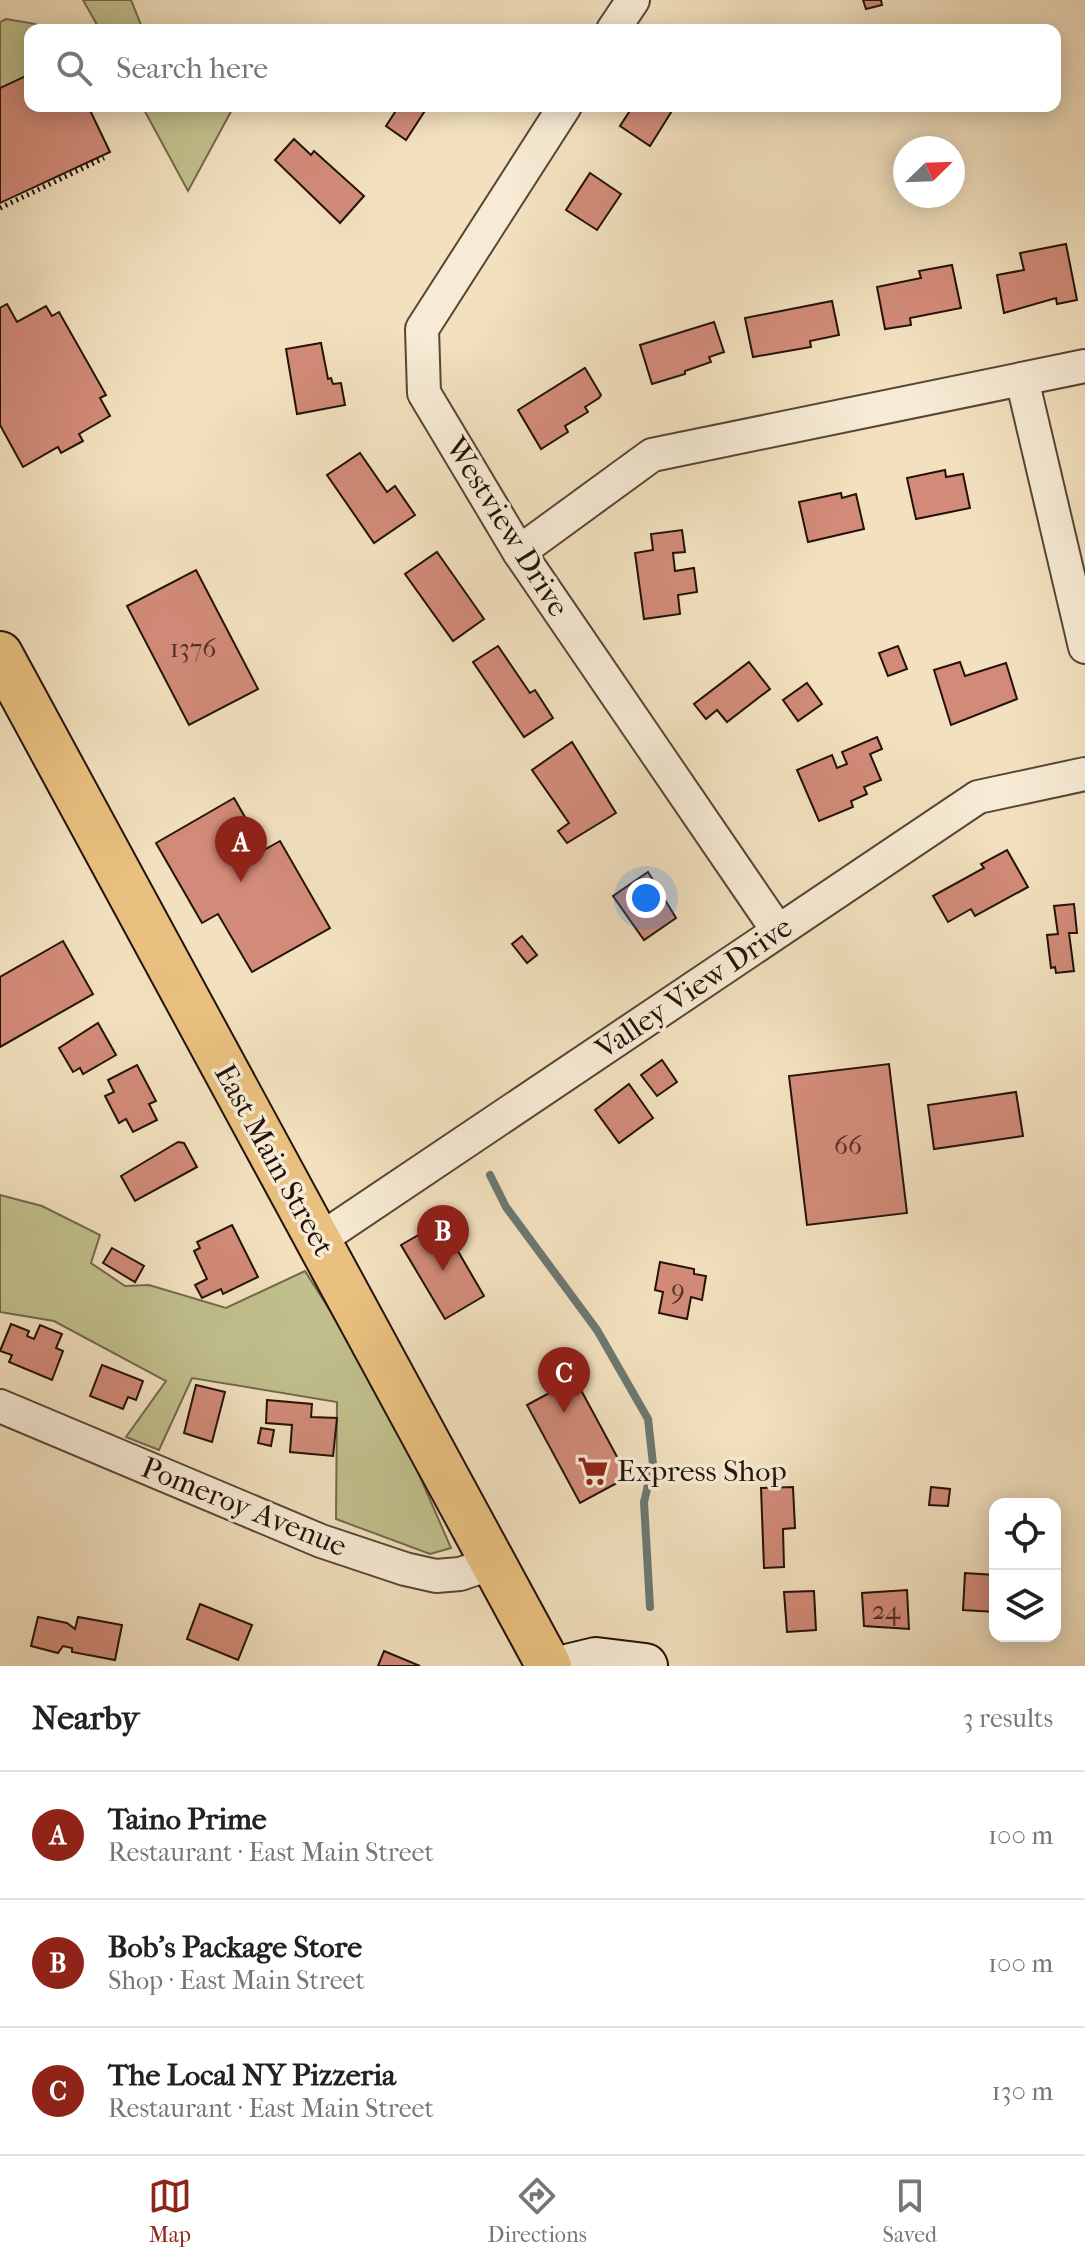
<!DOCTYPE html>
<meta charset="utf-8">
<style>
body{margin:0;font-family:"IM FELL French Canon",serif;background:#f6f6f6;color:#222}
.controls{position:absolute;right:24px;bottom:24px;display:grid;overflow:hidden;border-radius:16px;box-shadow:0 4px 20px #0003}
.controls button{width:72px;height:72px;display:grid;place-items:center;padding:0;border:0;border-bottom:2px solid #e0e0e0;background:#fff;color:#222;font:40px sans-serif}
.compass{position:absolute;left:893px;top:136px;width:72px;height:72px;border-radius:50%;background:#fff;box-shadow:0 4px 20px #0003;rotate:67deg}
.you{position:absolute;left:646px;top:898px;width:28px;height:28px;margin:-20px;border:6px solid #fff;border-radius:50%;background:#1a73e8;box-shadow:0 0 0 12px #1a73e833}
.badge{display:grid;place-items:center;width:52px;height:52px;border-radius:50%;background:#8f2418;color:#fff;font-size:26px;font-weight:700}
.pin{position:absolute;translate:-50% -66px;filter:drop-shadow(0 2px 4px #0008)}
.pin::after{content:'';position:absolute;top:42px;width:28px;height:24px;background:inherit;clip-path:polygon(0 0,100% 0,50% 100%)}
.list{margin:0;padding:0;list-style:none}
h2{display:flex;justify-content:space-between;align-items:center;height:104px;margin:0;padding:0 32px;font-size:34px}
h2 small{font-size:26px;font-weight:400;color:#767676}
.list li{display:grid;grid-template-columns:52px 1fr auto;gap:24px;align-items:center;box-sizing:border-box;height:128px;padding:0 32px;border-top:2px solid #e0e0e0}
.list b{display:block;font-size:30px;white-space:nowrap}
.list p{margin:0;font-size:26px;white-space:nowrap;color:#767676}
.list em{font-size:26px;font-style:normal;color:#767676}
.icon{flex:none;width:44px;height:44px;fill:none;stroke:currentColor;stroke-width:2;stroke-linecap:round;stroke-linejoin:round}
.map{position:relative;flex:none;width:1085px;height:1666px;overflow:hidden}
.search{position:absolute;background:#fff;box-shadow:0 4px 20px #0003;left:24px;right:24px;top:24px;height:88px;display:flex;align-items:center;gap:20px;box-sizing:border-box;padding:0 28px;border-radius:16px;color:#767676;font-size:30px}
.sheet{height:488px;background:#fff}
nav{display:flex;justify-content:space-around;align-items:center;box-sizing:border-box;height:112px;border-top:2px solid #e0e0e0;background:#fff;font-size:22px;color:#767676}
nav a{display:grid;justify-items:center;gap:4px}
nav .on{color:#8f2418}
.map>svg:first-child{display:block}
.green{fill:#c1c08d;stroke:#72694c;stroke-width:2}
.lines{fill:none;stroke-linecap:round;stroke-linejoin:round}
.stream{stroke:#6c7871;stroke-width:8}
.building{fill:#d28b79;stroke:#23120a;stroke-width:2}
.street-casing{stroke:#574637;stroke-width:36}
.secondary-casing{stroke:#23120a;stroke-width:48}
.primary-casing{stroke:#23120a;stroke-width:48}
.path{stroke:#23120a;stroke-width:5;stroke-dasharray:2 4;stroke-linecap:butt}
.street{stroke:#f7ebd5;stroke-width:32}
.secondary{stroke:#f7ebd5;stroke-width:44}
.primary{stroke:#e9c07f;stroke-width:44}
.labels{text-anchor:middle;dominant-baseline:central;stroke-width:7;stroke-linejoin:round;paint-order:stroke}
.number-label{font-size:26px;fill:#4f3026}
.street-label{font-size:30px;fill:#23120a;stroke:#f7ebd5}
.poi-label{font-size:30px;fill:#23120a;stroke:#f7ebd5;text-anchor:start}
</style>
<div class="map">
<svg width="1085" height="1666" viewBox="0 0 1085 1666">
<rect width="100%" height="100%" fill="#f2e0be"/>
<filter id="stains"><feTurbulence type="fractalNoise" baseFrequency=".0025" numOctaves="4"/><feColorMatrix values="0 0 0 0 .2 0 0 0 0 .09 0 0 0 0 .02 0 0 0 .5 -.17"/></filter>
<radialGradient id="worn" r=".72"><stop offset=".6" stop-color="#630" stop-opacity="0"/><stop offset="1" stop-color="#630" stop-opacity=".3"/></radialGradient>
<g class="green">
<path d="M83,0H131L143,30H100Z"/>
<path d="M6,19L35,24L45,30H30V75L0,89V22Z"/>
<path d="M142,106H234L188,191Z"/>
<path d="M0,1195L42,1206L100,1235L91,1263L125,1286L149,1285L226,1308L305,1271L387,1401L451,1548L430,1554L336,1519L337,1402L192,1378L159,1450L126,1437L166,1381L54,1321L0,1312Z"/>
</g>
<g class="lines">
<path class="stream" d="M490,1175L506,1207L597,1330L648,1419L653,1464L644,1502L650,1607"/>
</g>
<g class="building">
<path d="M863,0H881L882,5L866,9Z"/>
<path d="M30,74V106H88L110,152L0,203V88Z"/>
<path d="M399,106H428L406,140L386,126Z"/>
<path d="M633,106H675L650,146L620,126Z"/>
<path d="M294,139L311,155L314,151L364,196L340,223L275,160Z"/>
<path d="M590,173L621,194L597,230L566,210Z"/>
<path d="M1066,244L1077,300L1057,304L1056,298L1004,313L997,275L1024,270L1020,253Z"/>
<path d="M952,265L961,308L910,318L911,325L885,329L877,287L921,278L919,271Z"/>
<path d="M832,301L839,335L810,341L811,347L753,357L745,318Z"/>
<path d="M7,304L17,322L46,306L52,316L59,312L106,395L100,398L110,416L79,434L83,441L61,453L58,447L23,467L0,425V308Z"/>
<path d="M714,322L724,352L709,357L711,362L685,371V374L652,384L640,345Z"/>
<path d="M321,343L328,379L331,378L333,384L341,383L345,405L297,414L286,349Z"/>
<path d="M585,368L601,395L599,398L585,407L588,412L565,426L568,432L541,449L518,410Z"/>
<path d="M360,453L387,492L395,486L415,515L374,543L327,475Z"/>
<path d="M945,470L946,477L963,474L970,508L916,519L907,478Z"/>
<path d="M841,493L842,498L856,494L864,529L808,542L799,502Z"/>
<path d="M682,530L685,552L673,553L675,571L694,568L697,592L678,595L680,614L644,619L635,553L653,550L651,534Z"/>
<path d="M437,552L484,619L453,641L405,574Z"/>
<path d="M196,570L258,689L189,725L127,606Z"/>
<path d="M498,646L530,693L535,690L553,718L524,737L473,662Z"/>
<path d="M898,646L907,669L888,676L879,653Z"/>
<path d="M749,662L770,689L727,722L717,710L706,719L694,704Z"/>
<path d="M960,662L965,676L1006,663L1017,699L951,725L934,670Z"/>
<path d="M807,683L822,704L798,721L783,700Z"/>
<path d="M877,737L882,749L870,754L881,780L864,787L867,794L851,801L853,807L819,821L797,770L832,755L837,768L847,764L842,752Z"/>
<path d="M572,742L616,813L567,843L558,831L569,823L532,770Z"/>
<path d="M234,798L264,850L280,841L330,928L252,972L218,914L202,923L156,843Z"/>
<path d="M1007,850L1028,887L975,916L971,909L948,922L933,896L984,868L981,864Z"/>
<path d="M648,872L676,918L644,940L613,896Z"/>
<path d="M1074,904L1077,933H1069L1074,971L1056,973L1055,967L1051,968L1047,935L1058,934L1054,906Z"/>
<path d="M522,936L537,955L527,963L512,944Z"/>
<path d="M63,941L93,994L0,1047V977Z"/>
<path d="M98,1023L116,1055L83,1074L80,1068L73,1072L59,1048Z"/>
<path d="M662,1060L677,1082L657,1096L641,1075Z"/>
<path d="M889,1064L907,1213L807,1225L789,1076Z"/>
<path d="M137,1065L156,1101L149,1104L157,1120L133,1132L126,1119L119,1123L105,1096L114,1092L108,1080Z"/>
<path d="M629,1084L653,1118L619,1143L595,1110Z"/>
<path d="M1016,1092L1023,1136L934,1149L928,1105Z"/>
<path d="M178,1142L184,1143L197,1167L135,1201L121,1176Z"/>
<path d="M441,1222L484,1296L445,1319L401,1245Z"/>
<path d="M232,1225L258,1277L223,1294L221,1289L202,1298L195,1285L207,1279L194,1251L200,1248L197,1242Z"/>
<path d="M112,1248L144,1266L135,1282L103,1263Z"/>
<path d="M660,1262L694,1269V1274L706,1276L702,1300L691,1297L687,1319L659,1313L663,1292L655,1290Z"/>
<path d="M11,1324L29,1331L27,1336L34,1339L40,1325L62,1334L56,1348L63,1351L52,1380L9,1362L12,1355L0,1351Z"/>
<path d="M102,1365L143,1381L136,1400L128,1397L123,1409L90,1396Z"/>
<path d="M575,1379L628,1477L580,1503L527,1405Z"/>
<path d="M196,1385L225,1392L212,1442L184,1433Z"/>
<path d="M267,1400L312,1404L311,1417L337,1418L333,1456L290,1452L292,1425L266,1423Z"/>
<path d="M261,1428L274,1430L271,1446L258,1443Z"/>
<path d="M793,1487L795,1528L783,1529L784,1567L764,1568L761,1488Z"/>
<path d="M931,1487L950,1489L948,1506L929,1505Z"/>
<path d="M965,1573L995,1575V1612L963,1610Z"/>
<path d="M907,1590L909,1629L864,1626L862,1593Z"/>
<path d="M814,1591L816,1630L787,1632L784,1592Z"/>
<path d="M200,1604L252,1625L238,1660L187,1639Z"/>
<path d="M38,1617L67,1623L75,1629L78,1617L122,1625L115,1660L72,1652V1648L63,1646L58,1653L31,1646Z"/>
<path d="M384,1651L420,1666H378Z"/>
</g>
<g class="lines">
<g class="street-casing">
<g id="street">
<path d="M613,30L633,0"/>
<path d="M565,106L422,329L424,393L519,552L778,931"/>
<path d="M1022,379L1085,647"/>
<path d="M519,552L652,455L1085,366"/>
<path d="M319,1240L978,797L1085,774"/>
<path d="M0,1406L321,1541L405,1569L436,1576L460,1574L493,1563"/>
</g>
</g>
<g class="secondary-casing">
<path id="secondary" d="M571,1666L596,1660L645,1666"/>
</g>
<g class="primary-casing">
<path id="primary" d="M0,654L549,1666"/>
</g>
<path class="path" d="M0,208L104,158"/>
<use href="#street" class="street"/>
<use href="#secondary" class="secondary"/>
<use href="#primary" class="primary"/>
</g>
<defs>
<g id="supermarket-bare" transform="scale(2.4)"><path d="M-6-5.5h2.5l.6 2H6L4.5 2H-2.5L-4.4-4H-6ZM-1.5 3.2a1.3 1.3 0 1 0 .1 0ZM3 3.2a1.3 1.3 0 1 0 .1 0Z" fill="#8f2418" stroke="#f7ebd5" stroke-width="2.5" paint-order="stroke"/></g>
</defs>
<g fill-rule="evenodd">
<use href="#supermarket-bare" x="593" y="1471"/>
</g>
<g class="labels">
<g class="number-label">
<text x="193" y="648">1376</text>
<text x="848" y="1145">66</text>
<text x="678" y="1289">9</text>
<text x="886" y="1610">24</text>
</g>
<g class="street-label">
<text transform="translate(507 527) rotate(58)">Westview Drive</text>
<text transform="translate(694 988) rotate(-34)">Valley View Drive</text>
<text transform="translate(274 1160) rotate(61)">East Main Street</text>
<text transform="translate(244 1507) rotate(22)">Pomeroy Avenue</text>
</g>
<g class="poi-label">
<text x="617" y="1471">Express Shop</text>
</g>
</g>
<rect width="100%" height="100%" filter="url(#stains)"/>
<rect width="100%" height="100%" fill="url(#worn)"/>
</svg>
<div class="controls">
<button><svg class="icon" aria-label="locate" viewBox="0 0 24 24"><circle cx="12" cy="12" r="6"/><path d="M12 2v4M12 18v4M2 12h4M18 12h4"/></svg></button>
<button><svg class="icon" aria-label="layers" viewBox="0 0 24 24"><path d="M12 4l9 5-9 5-9-5zM3 14l9 5 9-5"/></svg></button>
</div>
<svg class="compass" viewBox="-18 -18 36 36"><path d="M0-13l5 13h-10z" fill="#e53935"/><path d="M0 13l5-13h-10z" fill="#767676"/></svg>
<div class="you"></div>
<div class="pin badge" style="left:241px;top:882px">A</div>
<div class="pin badge" style="left:443px;top:1271px">B</div>
<div class="pin badge" style="left:564px;top:1413px">C</div>
<div class="search"><svg class="icon" aria-label="search" viewBox="0 0 24 24"><circle cx="10" cy="10" r="6"/><path d="M15 15l6 6"/></svg>Search here</div>
</div>
<section class="sheet">
<h2>Nearby<small>3 results</small></h2>
<ul class="list">
<li><span class="badge">A</span><div><b>Taino Prime</b><p>Restaurant · East Main Street</p></div><em>100 m</em></li>
<li><span class="badge">B</span><div><b>Bob's Package Store</b><p>Shop · East Main Street</p></div><em>100 m</em></li>
<li><span class="badge">C</span><div><b>The Local NY Pizzeria</b><p>Restaurant · East Main Street</p></div><em>130 m</em></li>
</ul>
</section>
<nav>
<a class="on"><svg class="icon" aria-label="map" viewBox="0 0 24 24"><path d="M3 6l6-2 6 2 6-2v14l-6 2-6-2-6 2zM9 4v14M15 6v14"/></svg>Map</a>
<a><svg class="icon" aria-label="directions" viewBox="0 0 24 24"><path d="M12 3l9 9-9 9-9-9zM9 14v-3h6M13 9l2 2-2 2"/></svg>Directions</a>
<a><svg class="icon" aria-label="saved" viewBox="0 0 24 24"><path d="M7 4h10v16l-5-4-5 4z"/></svg>Saved</a>
</nav>
